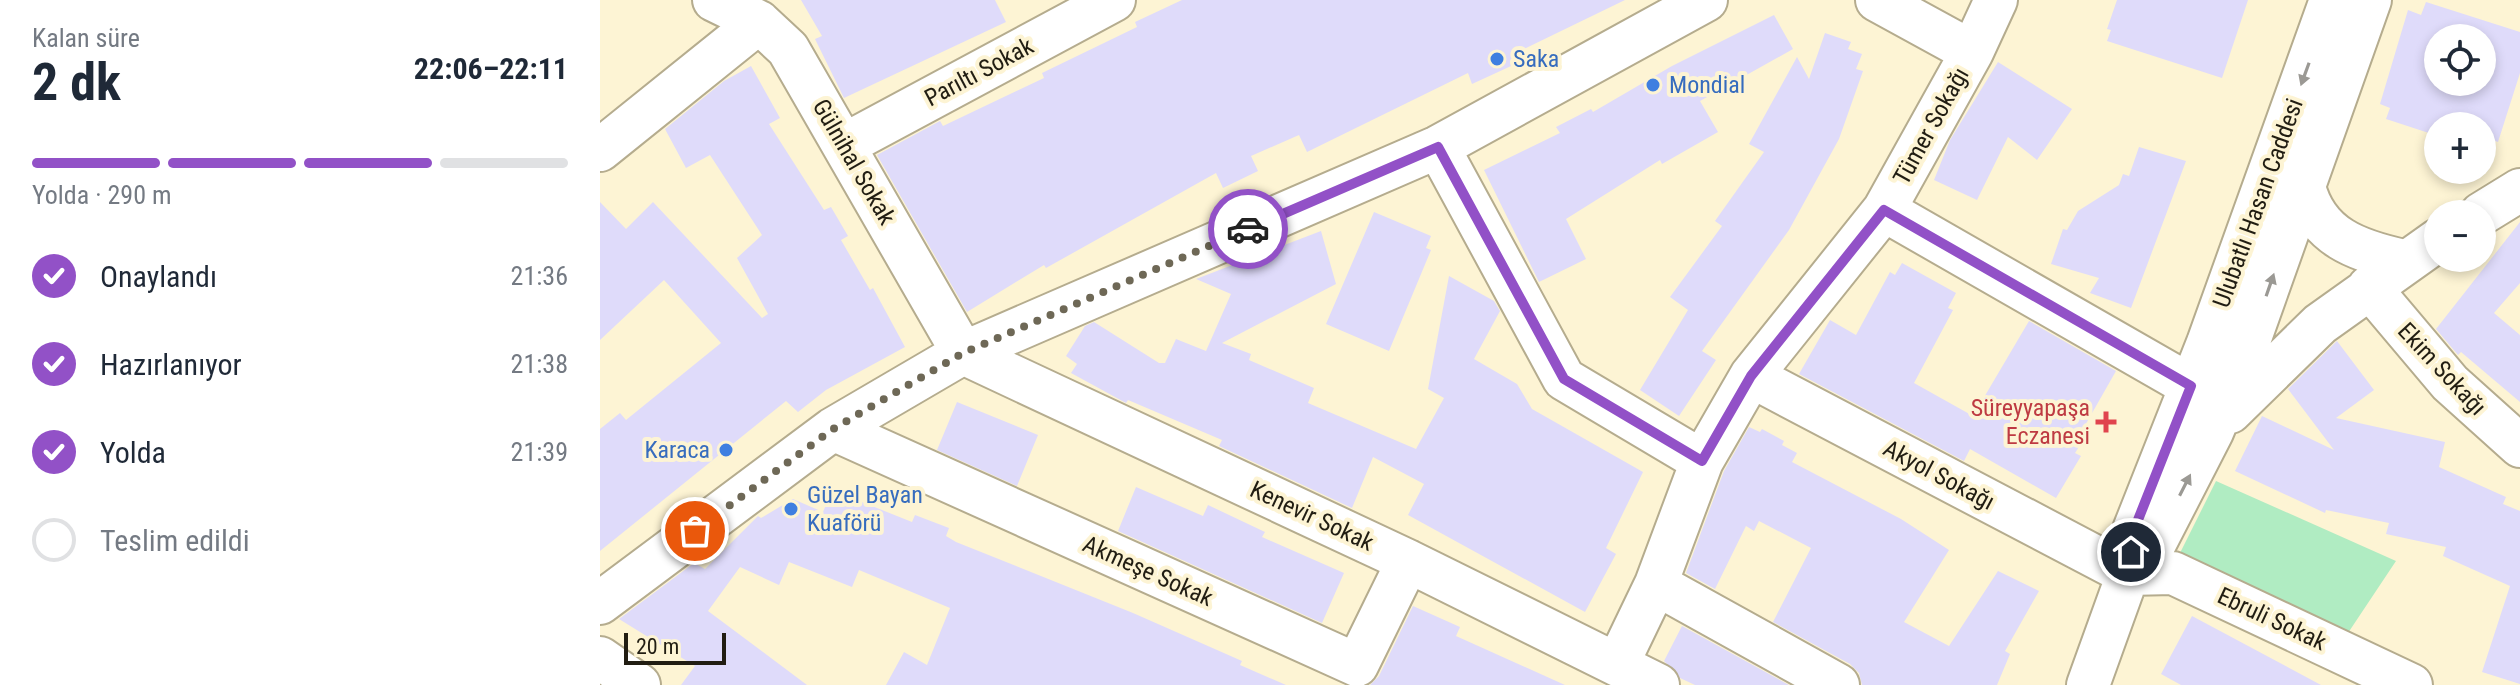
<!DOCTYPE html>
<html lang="tr">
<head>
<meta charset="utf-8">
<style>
  :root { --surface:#fff; --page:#f6f6f7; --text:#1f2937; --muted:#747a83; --line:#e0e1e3; --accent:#9251c7 }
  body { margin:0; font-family:"Roboto Condensed",sans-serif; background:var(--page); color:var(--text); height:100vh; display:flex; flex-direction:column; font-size:30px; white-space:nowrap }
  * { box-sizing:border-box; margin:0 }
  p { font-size:26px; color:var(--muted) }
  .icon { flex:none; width:44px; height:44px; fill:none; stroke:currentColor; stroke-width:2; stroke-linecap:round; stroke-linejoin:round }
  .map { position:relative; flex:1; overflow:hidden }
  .panel { display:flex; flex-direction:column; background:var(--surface); width:600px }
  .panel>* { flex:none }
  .buttons { position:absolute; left:1824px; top:24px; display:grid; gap:16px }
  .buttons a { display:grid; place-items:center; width:72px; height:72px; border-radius:50%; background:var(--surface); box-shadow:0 4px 12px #0003; font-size:40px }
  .scale { position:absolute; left:24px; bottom:20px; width:102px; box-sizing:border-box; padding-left:8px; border:4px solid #211d12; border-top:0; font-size:22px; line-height:28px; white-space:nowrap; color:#211d12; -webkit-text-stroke:6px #fdf4d4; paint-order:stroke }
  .pin { position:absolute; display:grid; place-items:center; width:68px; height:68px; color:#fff; margin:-34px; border:4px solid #fff; border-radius:50%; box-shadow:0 2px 8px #0007 }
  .courier { position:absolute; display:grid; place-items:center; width:80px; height:80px; margin:-40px; border:6px solid #9251c7; border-radius:50%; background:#fff; color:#222; box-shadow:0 2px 10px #0007 }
  .headline em { font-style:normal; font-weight:700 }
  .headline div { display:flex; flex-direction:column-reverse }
  .headline { display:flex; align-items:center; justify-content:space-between; height:136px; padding:0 32px }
  h1 { font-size:52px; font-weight:700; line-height:60px }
  .bar { display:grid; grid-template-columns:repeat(4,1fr); gap:12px 8px; align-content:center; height:96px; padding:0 32px }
  .bar i { height:10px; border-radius:6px; background:var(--line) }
  .bar .active { background:var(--accent) }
  .bar p { grid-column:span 4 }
  ol { padding:0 32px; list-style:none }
  li { display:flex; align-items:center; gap:24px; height:88px }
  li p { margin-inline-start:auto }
  li .icon { padding:8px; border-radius:50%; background:var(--accent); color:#fff; stroke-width:4 }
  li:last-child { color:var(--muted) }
  li i { width:44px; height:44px; border:4px solid var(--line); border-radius:50% }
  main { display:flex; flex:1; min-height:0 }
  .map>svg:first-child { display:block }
  .green { fill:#b0ecc2 }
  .building { fill:#dfdbfa; fill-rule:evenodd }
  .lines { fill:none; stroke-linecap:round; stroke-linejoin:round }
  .minor-casing { stroke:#b5ac8e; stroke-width:46 }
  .minor { stroke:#fff; stroke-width:42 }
  .oneway { fill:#9b9994 }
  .done { stroke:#6e6856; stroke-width:8; stroke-dasharray:0 14.4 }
  .route { stroke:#9251c7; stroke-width:10 }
  .shop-dot { fill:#3f7fe0; stroke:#fdf4d4; stroke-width:3 }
  .health-dot { fill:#e0444e; stroke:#fdf4d4; stroke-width:3 }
  .labels { text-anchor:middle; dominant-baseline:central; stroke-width:8; stroke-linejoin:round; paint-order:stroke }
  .shop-label { font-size:24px; fill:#366cbe; stroke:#fdf4d4; text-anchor:start }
  .street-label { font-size:24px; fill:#211d12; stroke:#fdf4d4 }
  .health-label { font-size:24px; fill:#be3a42; stroke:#fdf4d4; text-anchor:end }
</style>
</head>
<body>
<main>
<section class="panel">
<div class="headline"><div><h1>2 dk</h1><p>Kalan süre</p></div><em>22:06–22:11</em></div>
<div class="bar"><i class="active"></i><i class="active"></i><i class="active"></i><i></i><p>Yolda · 290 m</p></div>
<ol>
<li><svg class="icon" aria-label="check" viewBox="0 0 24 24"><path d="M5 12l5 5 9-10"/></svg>Onaylandı<p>21:36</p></li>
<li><svg class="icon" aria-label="check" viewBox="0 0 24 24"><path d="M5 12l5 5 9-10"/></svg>Hazırlanıyor<p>21:38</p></li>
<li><svg class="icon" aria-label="check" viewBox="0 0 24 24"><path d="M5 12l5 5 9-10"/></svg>Yolda<p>21:39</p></li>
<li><i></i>Teslim edildi</li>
</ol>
</section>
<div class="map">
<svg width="1920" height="685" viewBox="0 0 1920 685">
  <rect width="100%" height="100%" fill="#fdf4d4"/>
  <path class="green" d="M1616,481L1796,561L1746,636L1579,555Z"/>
  <path class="building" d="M201,0H395L406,22L244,98L215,39L222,36Z
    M582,0H1025L918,52L922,61L872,84L868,73L707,152L699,135L651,156L658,171L623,188L616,173L446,268L444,265L367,312L277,155L340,121L343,126L444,78L442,73L537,27L535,22Z
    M1517,0H1648L1622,78L1507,41L1511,30L1507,29Z
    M1826,2L1920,32V73L1898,142L1886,138L1882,150V126H1838V136L1786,119L1790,108L1780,104L1808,10L1821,15ZM1838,38H1882V82H1838Z
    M1174,15L1193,49L1100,101L1118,132L1062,164L1060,160L966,219L986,259L939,282L884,170L960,133L956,127L991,109L993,112L1072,66Z
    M1225,33L1251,42L1248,49L1262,54L1256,69L1263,71L1239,139L1189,230L1102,351L1116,360L1079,416L1040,390L1088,310L1070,297L1122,226L1115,221L1164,152L1149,144L1197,57L1209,79Z
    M1398,62L1472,109L1437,160L1408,137L1377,200L1334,180L1350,140Z
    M151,66L180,118L169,124L224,210L231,207L248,236L241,240L270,290L273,288L305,347L226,390L198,412L186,401L0,551V429L20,413L26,420L121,343L64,280L0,340V202L26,229L53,202L162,318L168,314L137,258L162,235L110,155L86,168L65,129L124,81Z
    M1539,147L1586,161L1531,308L1490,293L1499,278L1451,264L1463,229L1467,230L1478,211L1519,185L1523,174L1529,176Z
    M774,212L831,236L826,248L831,250L789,351L726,324Z
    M1920,222V283L1894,313L1920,335V402L1861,352L1858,355L1836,329Z
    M721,231L736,284L622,343L651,354L649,360L714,388L708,403L816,449L844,398L828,389L849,276L894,301L900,311L874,359L917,384L932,409L1043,472L1006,548L1016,554L985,612L808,515L824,484L773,457L752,508L619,446L622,440L528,400L526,403L471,373L477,364L466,356L485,326L494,322L559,363H565L576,339L606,351L631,294L596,279Z
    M1302,263L1356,293L1348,308L1353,310L1314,383L1373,416L1429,321L1516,371L1479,436L1484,439L1475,453L1481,456L1456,498L1370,449L1364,461L1199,374L1230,320L1256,335L1290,272L1295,275Z
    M1737,341L1774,390L1736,418L1845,442L1839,467L1906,497L1903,504L1920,511V684L1882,672L1910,586L1843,556L1846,547L1786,534L1789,523L1726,510L1725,513L1635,471L1662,416L1734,450L1688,389Z
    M357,402L438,435L417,486L337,450Z
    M1149,427L1160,432L1162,429L1184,441L1182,445L1197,453L1192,462L1301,519L1349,550L1304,622L1349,646L1398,571L1439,591L1405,651L1410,654L1397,685H1262L1259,673L1250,664L1173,622L1211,548L1159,521L1154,531L1146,526L1115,589L1086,573L1124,471Z
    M536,487L603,516L608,505L665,532L662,537L744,573L722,623L518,531Z
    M232,490L312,522L315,515L349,528L346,536L356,542L533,613L642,661L640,665L686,685H286L304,652L327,665L350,608L259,570L252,587L189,562L179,585L140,567L108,611L207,685H81L95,666L19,619L94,563L105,569L158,516L161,518L193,499L223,512Z
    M813,606L860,627L856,636L965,685H770L779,676Z
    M1592,616L1721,685H1581L1561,674Z
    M1082,626L1189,685H1095L1080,678L1064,661Z"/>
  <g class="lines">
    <defs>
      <path id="minor" d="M114,0L159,22L188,49L363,353L808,561L1058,685
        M1372,52L1396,0
        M244,145L514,0
        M838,147L964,379L1102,461
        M0,150L159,22
        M1704,186C1716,237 1758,251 1804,261
        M1284,210L1591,386
        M1881,214L1920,190
        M1769,287L1850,383L1920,446
        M1151,376L1528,574
        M1630,412L1720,324L1838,240
        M233,429L757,665L808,561
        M1555,543L1612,432L1643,358L1770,0
        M1528,574L1573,573L1811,685
        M1056,584L1238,685
        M0,603L233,429L363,353L838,147L1106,0
        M0,658L39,685
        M1018,663L1056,584L1102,461L1151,376L1284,210L1372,52L1277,0
        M1488,685L1528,574L1534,530L1608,343L1731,0"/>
    </defs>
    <use href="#minor" class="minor-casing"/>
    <use href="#minor" class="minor"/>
  </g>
  <defs><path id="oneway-solid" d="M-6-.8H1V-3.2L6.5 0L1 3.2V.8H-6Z" transform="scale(2)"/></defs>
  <g class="oneway">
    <use href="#oneway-solid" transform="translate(1705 74) rotate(110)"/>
    <use href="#oneway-solid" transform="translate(1670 285) rotate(-71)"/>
    <use href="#oneway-solid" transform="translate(1585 485) rotate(-63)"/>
  </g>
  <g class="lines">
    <path class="done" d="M95,531L233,429L363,353L648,229"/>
    <path class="route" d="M648,229L838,147L964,379L1102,461L1151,376L1284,210L1591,386L1534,530L1531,552"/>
  </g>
  <g class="shop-dot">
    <circle cx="897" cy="59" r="8"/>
    <circle cx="1053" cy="85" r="8"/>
    <circle cx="126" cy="450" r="8"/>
    <circle cx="191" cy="509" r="8"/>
  </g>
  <path class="health-dot" d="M1502 410h8v8h8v8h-8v8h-8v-8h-8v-8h8z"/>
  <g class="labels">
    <g class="shop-label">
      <text x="913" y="59">Saka</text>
      <text x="1069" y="85">Mondial</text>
      <text x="110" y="450" text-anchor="end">Karaca</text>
      <text x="207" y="495">Güzel Bayan<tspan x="207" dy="28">Kuaförü</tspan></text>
    </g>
    <g class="street-label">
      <text transform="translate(379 72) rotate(-28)">Parıltı Sokak</text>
      <text transform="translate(1331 126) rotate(-61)">Tümer Sokağı</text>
      <text transform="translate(254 162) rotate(60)">Gülnihal Sokak</text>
      <text transform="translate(1658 203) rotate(-70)">Ulubatlı Hasan Caddesi</text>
      <text transform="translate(1842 369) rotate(47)">Ekim Sokağı</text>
      <text transform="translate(1339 475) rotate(28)">Akyol Sokağı</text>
      <text transform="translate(712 516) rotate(25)">Kenevir Sokak</text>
      <text transform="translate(548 571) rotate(24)">Akmeşe Sokak</text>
      <text transform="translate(1672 619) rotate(25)">Ebruli Sokak</text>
    </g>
    <g class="health-label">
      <text x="1490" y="408">Süreyyapaşa<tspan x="1490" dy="28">Eczanesi</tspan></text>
    </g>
  </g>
</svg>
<div class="buttons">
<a><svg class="icon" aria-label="locate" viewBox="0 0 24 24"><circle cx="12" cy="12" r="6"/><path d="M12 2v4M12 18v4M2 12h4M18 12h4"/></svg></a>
<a>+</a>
<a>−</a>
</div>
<div class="scale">20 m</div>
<div class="pin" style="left:95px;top:531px;background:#ea580c"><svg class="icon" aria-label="bag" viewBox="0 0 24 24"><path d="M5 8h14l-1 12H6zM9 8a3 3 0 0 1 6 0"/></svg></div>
<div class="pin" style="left:1531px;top:552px;background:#1f2937"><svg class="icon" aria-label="home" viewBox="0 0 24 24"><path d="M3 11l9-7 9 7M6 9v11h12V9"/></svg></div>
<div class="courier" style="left:648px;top:229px"><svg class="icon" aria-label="car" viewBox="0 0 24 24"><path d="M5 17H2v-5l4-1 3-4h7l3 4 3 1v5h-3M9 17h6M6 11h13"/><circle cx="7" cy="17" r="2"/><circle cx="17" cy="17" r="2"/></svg></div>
</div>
</main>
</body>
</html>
